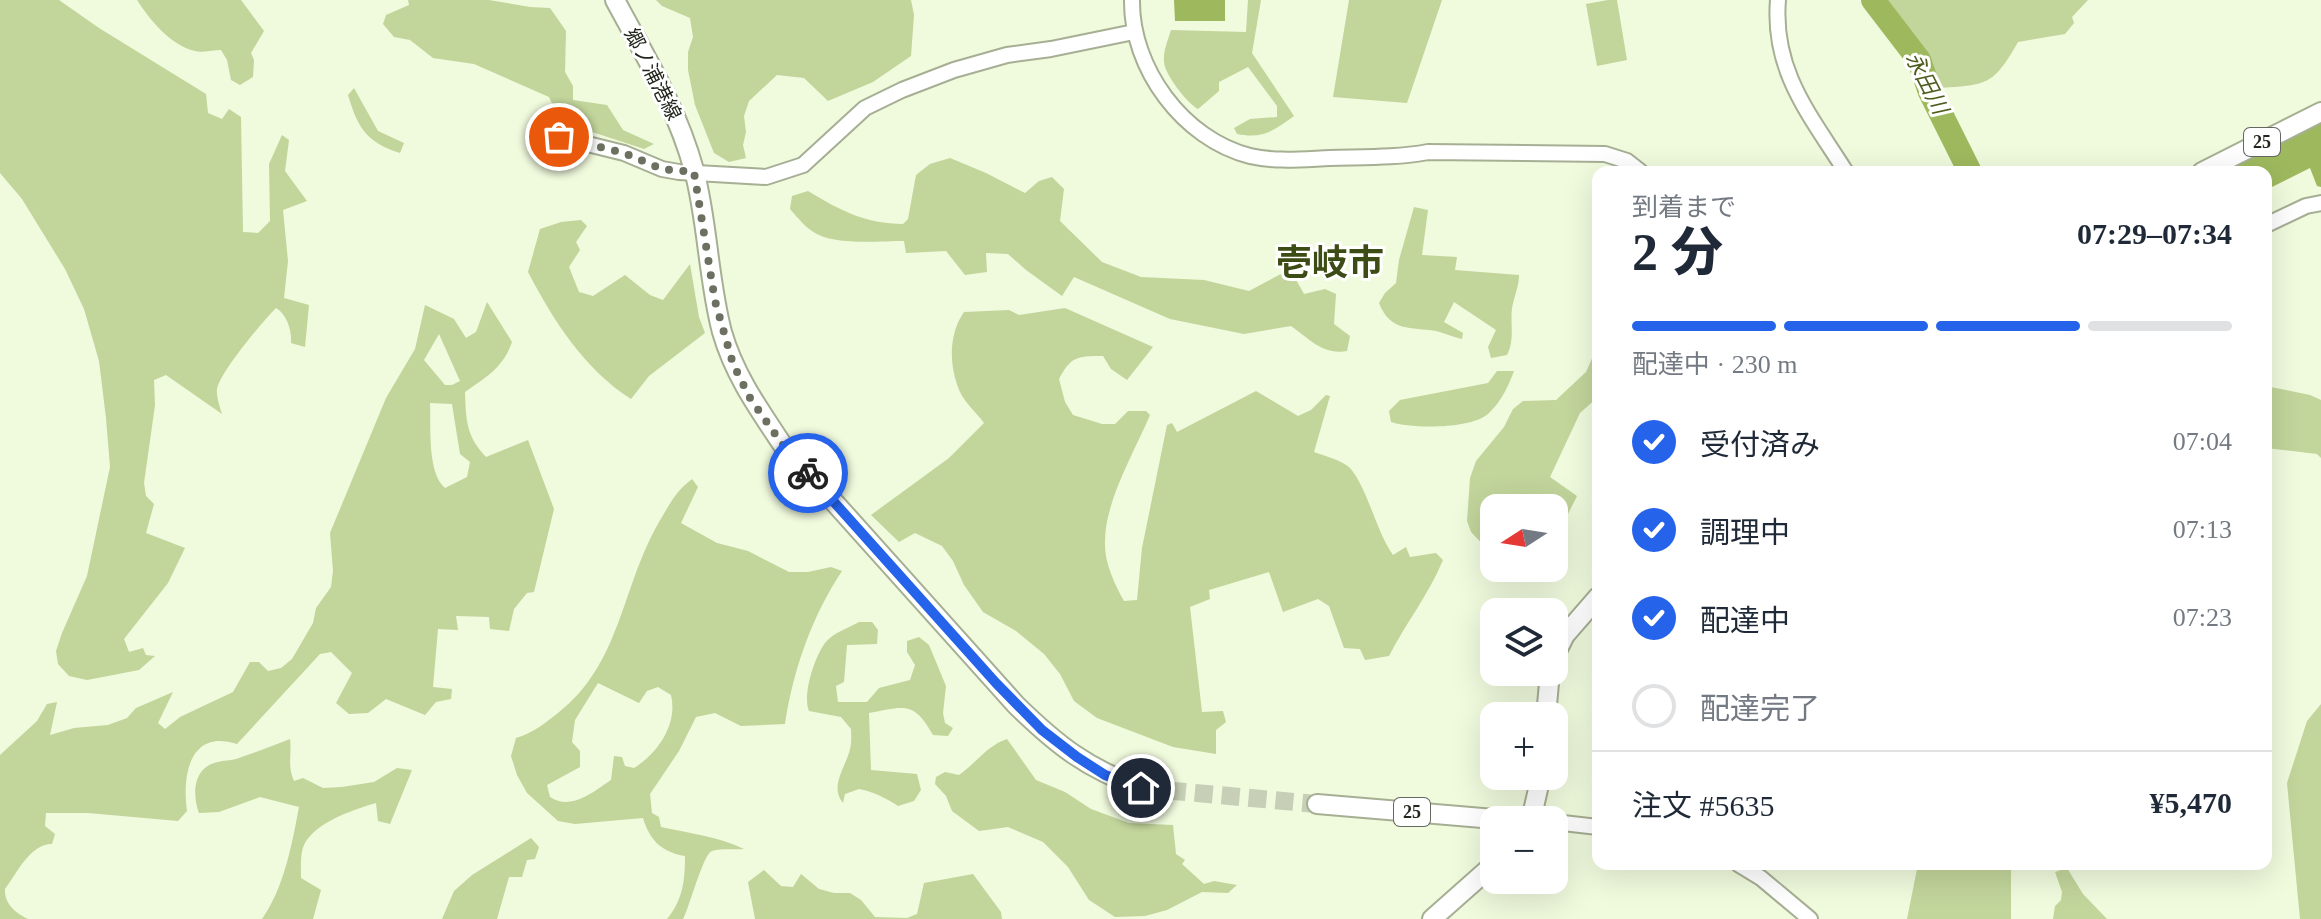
<!DOCTYPE html>
<html lang="ja">
<head>
<meta charset="utf-8">
<style>
  :root { --surface:#fff; --page:#f6f6f7; --text:#1f2937; --muted:#747a83; --line:#e0e1e3; --accent:#2563eb }
  body { margin:0; font-family:"Times New Roman","Noto Sans JP",serif; background:var(--page); color:var(--text); height:100vh; display:flex; flex-direction:column; font-size:30px; white-space:nowrap }
  * { box-sizing:border-box; margin:0 }
  p { font-size:26px; color:var(--muted) }
  .icon { flex:none; width:44px; height:44px; fill:none; stroke:currentColor; stroke-width:2; stroke-linecap:round; stroke-linejoin:round }
  .map { position:relative; flex:1; overflow:hidden }
  .details { position:absolute; left:1592px; top:166px; width:680px; height:704px; display:flex; flex-direction:column; background:var(--surface); border-radius:16px; box-shadow:0 8px 32px #0002 }
  .details>* { flex:none }
  .needle { width:52px; rotate:258deg }
  .controls { position:absolute; left:1480px; top:494px; display:grid; gap:16px }
  .controls a { display:grid; place-items:center; width:88px; height:88px; border-radius:16px; background:var(--surface); box-shadow:0 8px 32px #0002; font-size:40px }
  .pin { position:absolute; display:grid; place-items:center; width:68px; height:68px; color:#fff; margin:-34px; border:4px solid #fff; border-radius:50%; box-shadow:0 2px 8px #0007 }
  .courier { position:absolute; display:grid; place-items:center; width:80px; height:80px; margin:-40px; border:6px solid #2563eb; border-radius:50%; background:#fff; color:#222; box-shadow:0 2px 10px #0007 }
  .headline em { font-style:normal; font-weight:800 }
  .headline div { display:flex; flex-direction:column-reverse }
  .headline { display:flex; align-items:center; justify-content:space-between; height:136px; padding:0 40px }
  h1 { font-size:52px; font-weight:800; line-height:60px }
  .bar { display:grid; grid-template-columns:repeat(4,1fr); gap:12px 8px; align-content:center; height:96px; padding:0 40px }
  .bar i { height:10px; border-radius:6px; background:var(--line) }
  .bar .current { background:var(--accent) }
  .bar p { grid-column:span 4 }
  .line { display:flex; align-items:center; gap:20px; padding:0 40px; border-top:2px solid var(--line) }
  .line div { flex:1 }
  ol { padding:0 40px; list-style:none }
  li { display:flex; align-items:center; gap:24px; height:88px }
  li p { margin-inline-start:auto }
  li .icon { padding:8px; border-radius:50%; background:var(--accent); color:#fff; stroke-width:4 }
  li:last-child { color:var(--muted) }
  li i { width:44px; height:44px; border:4px solid var(--line); border-radius:50% }
  .map>svg:first-child { display:block }
  .green { fill:#c2d59b; fill-rule:evenodd }
  .water { fill:#9eb95d }
  .lines { fill:none; stroke-linecap:round; stroke-linejoin:round }
  .river { stroke:#9eb95d; stroke-width:24 }
  .major-tunnel { stroke:#c7d0b6; stroke-width:18; stroke-dasharray:18 9; stroke-linecap:butt }
  .minor-casing { stroke:#a6af94; stroke-width:18 }
  .major-casing { stroke:#a6af94; stroke-width:22 }
  .minor { stroke:#fff; stroke-width:14 }
  .major { stroke:#fff; stroke-width:18 }
  .done { stroke:#6b7060; stroke-width:8; stroke-dasharray:0 14.4 }
  .route { stroke:#2563eb; stroke-width:10 }
  .labels { text-anchor:middle; dominant-baseline:central; stroke-width:6; stroke-linejoin:round; paint-order:stroke }
  .shield { fill:#fff; stroke:#656760; stroke-width:2 }
  .shield-label { font-size:18px; font-weight:bold; fill:#23261c }
  .street-label { font-size:20px; fill:#23261c; stroke:#fff }
  .water-label { font-size:22px; font-style:italic; fill:#4d5e1d; stroke:#fff }
  .town-label { font-size:36px; font-weight:bold; fill:#3d4b14; stroke:#fff }
</style>
</head>
<body>
<div class="map">
<svg width="2321" height="919" viewBox="0 0 2321 919">
  <rect width="100%" height="100%" fill="#f0fadd"/>
  <path class="green" d="M0,0H59L99,28L206,94L208,113L222,119L229,109L241,117L243,232L258,233L270,221L269,164L282,135L289,140L285,171L307,201L283,210L288,261L284,298L309,305L305,347L291,343C292,331 287,314 276,308C263,321 220,372 217,389C216,396 220,407 222,414L166,375L154,380L155,405L144,483L146,496L154,504L146,533L185,548L168,583L124,639L129,652L143,648L146,655L155,656L139,670L87,680L69,676L58,664L56,651L62,633L87,576L110,467L106,418L99,361L84,309L65,269L22,199L0,173Z
    M137,0H241L264,31L251,53L254,60L253,77L240,85L231,80L227,60L221,50C213,50 202,53 195,51C170,45 150,20 137,0Z
    M408,0H489L530,7L550,8L566,31L565,72L573,86V100L607,105L623,130L654,144L644,149L577,127L557,115L549,97L474,64L433,58L410,40L394,37L383,24L386,15L409,5Z
    M656,0H911L914,15L911,56L873,82L828,101L804,78L777,75L749,101L744,116L746,132L743,145L746,158L729,162L714,153L695,105L688,70V52L693,37L690,18L662,6Z
    M1248,0H1261L1252,53L1294,116C1273,131 1263,139 1237,134L1234,128L1250,119L1277,117V106L1248,67L1219,82V91L1198,109C1187,103 1165,75 1164,62C1163,51 1168,40 1171,30L1246,32Z
    M1349,0H1442L1407,103L1333,97Z
    M1608,0H1617L1627,60L1597,66L1586,4Z
    M1879,0H2088L2072,17L2074,23L2065,34L2018,42C1993,86 1987,85 1938,88L1905,30Z
    M354,88L378,131L404,143L400,153C366,142 358,128 348,95Z
    M950,158L986,173L1025,193L1039,181L1052,177L1064,189L1060,221L1102,262L1141,277L1204,280L1249,291L1290,269L1304,294L1325,289L1336,294L1334,324L1350,336L1347,351C1322,355 1310,339 1291,326L1244,334L1170,319L1074,277L1062,296L1026,270L1008,254L986,253L987,272L965,275L946,251L906,253L904,241C880,241 841,245 819,235C807,230 798,218 790,209L792,196L808,191C839,210 866,224 903,224L908,219L916,175L930,164Z
    M1414,207L1428,210L1422,255L1457,257L1455,270L1519,275C1519,287 1514,296 1512,308C1510,325 1515,339 1507,355L1491,358L1488,347L1496,330L1454,302L1444,322L1463,333L1462,339C1453,337 1444,333 1436,331C1411,327 1390,332 1379,303L1385,293L1396,283L1399,260Z
    M581,220L587,226L576,242L580,250L569,267L579,292L593,296L625,275L650,295L663,300L690,264L699,317L705,333L649,376L631,399C585,370 553,320 528,272L540,229L561,222Z
    M487,302L512,342C503,368 486,377 465,392C466,420 466,436 486,457L528,440L554,509L534,592L527,593L514,609L509,631L490,629L489,617L456,616L458,630L438,629L433,687L452,689L451,699L436,702L425,715L386,699L368,713L349,714L336,703L352,673L331,652L320,654L237,744C189,728 182,777 187,811L178,821L88,813H46L45,826L55,834L52,844C30,844 17,873 5,889C4,904 16,913 28,919H0V755L37,721L47,704L57,702L50,735L74,728L108,725L127,718L136,708L173,692L158,723L165,729L180,717L233,692L250,662H259L268,671L281,668L292,659L313,623L316,608L331,587L333,571L330,533L386,398L415,349L425,305L454,319L466,338L476,332ZM439,334L460,381L452,385H445L424,360ZM430,403L452,404L460,454L470,462L467,477L445,488C427,473 431,426 430,403Z
    M1065,308L1153,347L1127,380L1111,369L1103,356C1078,356 1071,356 1059,379L1065,402L1073,415L1102,424H1115L1128,411H1146L1150,415C1134,453 1105,501 1105,541C1104,562 1114,583 1124,601L1137,600L1142,548L1167,425L1172,423L1177,432L1256,391L1298,416L1311,410L1326,395L1330,396L1314,452C1324,456 1342,460 1350,468C1367,487 1376,531 1393,555L1406,547L1410,557L1436,553L1443,560C1429,594 1406,623 1389,656L1365,660L1360,649L1344,648L1329,606L1318,599L1283,612L1269,572L1209,590L1210,599L1190,607L1202,712L1223,711L1226,722L1216,730V754L1173,747L1097,718L1074,701L1060,674L1044,654L1016,631L983,612L964,585L953,561L942,546L915,533L899,542L871,515L949,458L984,423C977,413 965,403 960,392C949,367 948,335 964,312L1009,310L1019,315Z
    M1598,345V397L1580,413L1550,477L1577,496L1554,542V508H1494V556L1471,532L1467,521L1470,478L1476,461L1504,427L1513,409L1523,401L1556,400L1586,372Z
    M1497,371H1514C1508,387 1501,402 1488,414C1471,429 1412,429 1391,422L1389,411L1400,400L1488,383Z
    M2266,386L2310,395L2321,400V458L2317,454L2266,448Z
    M692,479L698,487L681,523L717,543L748,551L789,572H808L831,567L842,571C812,616 793,670 785,724L741,726L715,713L696,717L679,751L650,794L652,813L659,817L661,827C689,833 719,837 744,849C734,850 722,848 712,851C703,854 690,906 683,919H667C683,900 685,880 685,856C662,852 650,841 643,818L575,824L558,821L527,793L517,775L511,756L516,738C533,733 544,724 558,713C621,664 621,588 659,522C670,504 675,492 692,479ZM598,683L639,703L647,691L658,687L671,695C678,724 658,753 634,768L625,766L622,757L614,756L611,780C593,792 571,811 550,797L547,785L580,767V751L572,742L575,720Z
    M859,622H872L878,630L877,644L847,645L844,682L836,686L838,702H867L879,688L910,680L915,665L907,652V641L919,637L929,645L946,686L943,713L945,723L953,728L948,736L933,735C914,701 905,706 869,713L871,770L917,774L921,790L914,801L898,806C886,798 872,791 859,789L845,794L843,803C829,786 846,767 850,749C852,742 851,735 851,729L841,717L809,711C802,695 815,656 825,643C833,633 848,628 859,622Z
    M2321,704V919H2300L2287,783L2307,721Z
    M290,739C292,755 287,766 294,781L303,778L323,788L342,787L374,782L397,768L412,770L390,824L378,821L376,803C353,810 315,822 304,845C300,854 301,868 301,878L321,890L313,919H262C284,888 292,844 299,807L260,797L219,812L199,813C192,794 193,767 218,762C224,760 230,761 236,759C254,753 272,746 290,739Z
    M1007,739L1036,780L1065,792L1091,809L1129,823L1173,825L1176,854L1185,860L1182,864L1204,884L1214,881L1237,885L1228,893L1202,892L1167,910L1145,916L1115,917L1089,900L1068,867L1043,842L1008,827L979,831L952,811L946,796L935,784L936,777L945,772L959,775C976,763 988,745 1007,739Z
    M531,838L539,847L535,859L527,860L522,877H509L497,919H442L454,891L472,875Z
    M1918,864H2008L2011,869V919H1907Z
    M2067,868L2083,894L2107,919H2053L2055,906L2061,900L2062,892L2055,872Z
    M764,870L781,886L793,887L801,874L819,889L834,893H850L861,900L875,917L907,918L917,914L924,883L973,874L1001,912L1002,919H755L748,882Z"/>
  <path class="water" d="M1174,0H1225V21H1175Z
    M2321,121V187L2317,186L2310,168L2266,190V172H2224Z"/>
  <g class="lines">
    <path class="river" d="M1873,0L1919,60L1930,92L1970,172"/>
    <path class="major-tunnel" d="M1141,788L1317,804"/>
    <defs>
      <path id="minor" d="M1132,0C1131,68 1183,139 1250,156C1276,162 1304,159 1330,158C1363,157 1396,158 1428,152L1605,154L1627,161L1641,172
        M1778,0C1772,71 1810,115 1846,172
        M559,137L624,153L662,169L679,172L766,177L803,165L865,108L902,90L954,70L1007,55L1051,49L1134,32
        M2266,225L2306,206L2321,203
        M1554,822L1598,827
        M1738,864L1761,878L1810,919"/>
      <path id="major" d="M615,0C645,56 677,108 694,170C708,223 708,279 722,332C734,374 758,408 782,444L1016,705C1057,745 1086,768 1141,788
        M2202,172L2321,112
        M1554,657L1565,635L1598,597
        M1546,716L1550,672
        M1317,804L1506,820
        M1531,820L1541,776
        M1432,919L1494,864"/>
    </defs>
    <use href="#minor" class="minor-casing"/>
    <use href="#major" class="major-casing"/>
    <use href="#minor" class="minor"/>
    <use href="#major" class="major"/>
  </g>
  <g class="lines">
    <path class="done" d="M559,137L624,153L662,169L694,172L715,301L733,364L750,398L782,444L808,473"/>
    <path class="route" d="M808,473L996,683L1042,730L1077,757L1105,775L1141,788"/>
  </g>
  <g class="labels">
    <g class="shield">
      <rect x="2244" y="128" width="36" height="28" rx="6"/>
      <rect x="1394" y="798" width="36" height="28" rx="6"/>
    </g>
    <g class="shield-label">
      <text x="2262" y="142">25</text>
      <text x="1412" y="812">25</text>
    </g>
    <g class="street-label">
      <text transform="translate(653 74) rotate(63)">郷ノ浦港線</text>
    </g>
    <g class="water-label">
      <text transform="translate(1927 83) rotate(63)">永田川</text>
    </g>
    <g class="town-label">
      <text x="1330" y="263">壱岐市</text>
    </g>
  </g>
</svg>
<div class="controls">
<a><svg class="needle" viewBox="-14 -14 28 28"><path d="M0-13l5 13h-10z" fill="#e53935"/><path d="M0 13l5-13h-10z" fill="#747a83"/></svg></a>
<a><svg class="icon" aria-label="layers" viewBox="0 0 24 24"><path d="M12 4l9 5-9 5-9-5zM3 14l9 5 9-5"/></svg></a>
<a>+</a>
<a>−</a>
</div>
<div class="pin" style="left:559px;top:137px;background:#ea580c"><svg class="icon" aria-label="bag" viewBox="0 0 24 24"><path d="M5 8h14l-1 12H6zM9 8a3 3 0 0 1 6 0"/></svg></div>
<div class="pin" style="left:1141px;top:788px;background:#1f2937"><svg class="icon" aria-label="home" viewBox="0 0 24 24"><path d="M3 11l9-7 9 7M6 9v11h12V9"/></svg></div>
<div class="courier" style="left:808px;top:473px"><svg class="icon" aria-label="bike" viewBox="0 0 24 24"><circle cx="6" cy="16" r="4"/><circle cx="18" cy="16" r="4"/><path d="M6 16l4-8h5l3 8M10 8l3 8H6M13 5h3"/></svg></div>
<section class="details">
<div class="headline"><div><h1>2 分</h1><p>到着まで</p></div><em>07:29–07:34</em></div>
<div class="bar"><i class="current"></i><i class="current"></i><i class="current"></i><i></i><p>配達中 · 230 m</p></div>
<ol>
<li><svg class="icon" aria-label="check" viewBox="0 0 24 24"><path d="M5 12l5 5 9-10"/></svg>受付済み<p>07:04</p></li>
<li><svg class="icon" aria-label="check" viewBox="0 0 24 24"><path d="M5 12l5 5 9-10"/></svg>調理中<p>07:13</p></li>
<li><svg class="icon" aria-label="check" viewBox="0 0 24 24"><path d="M5 12l5 5 9-10"/></svg>配達中<p>07:23</p></li>
<li><i></i>配達完了</li>
</ol>
<div class="line" style="height:104px"><div>注文 #5635</div><b>¥5,470</b></div>
</section>
</div>
</body>
</html>
